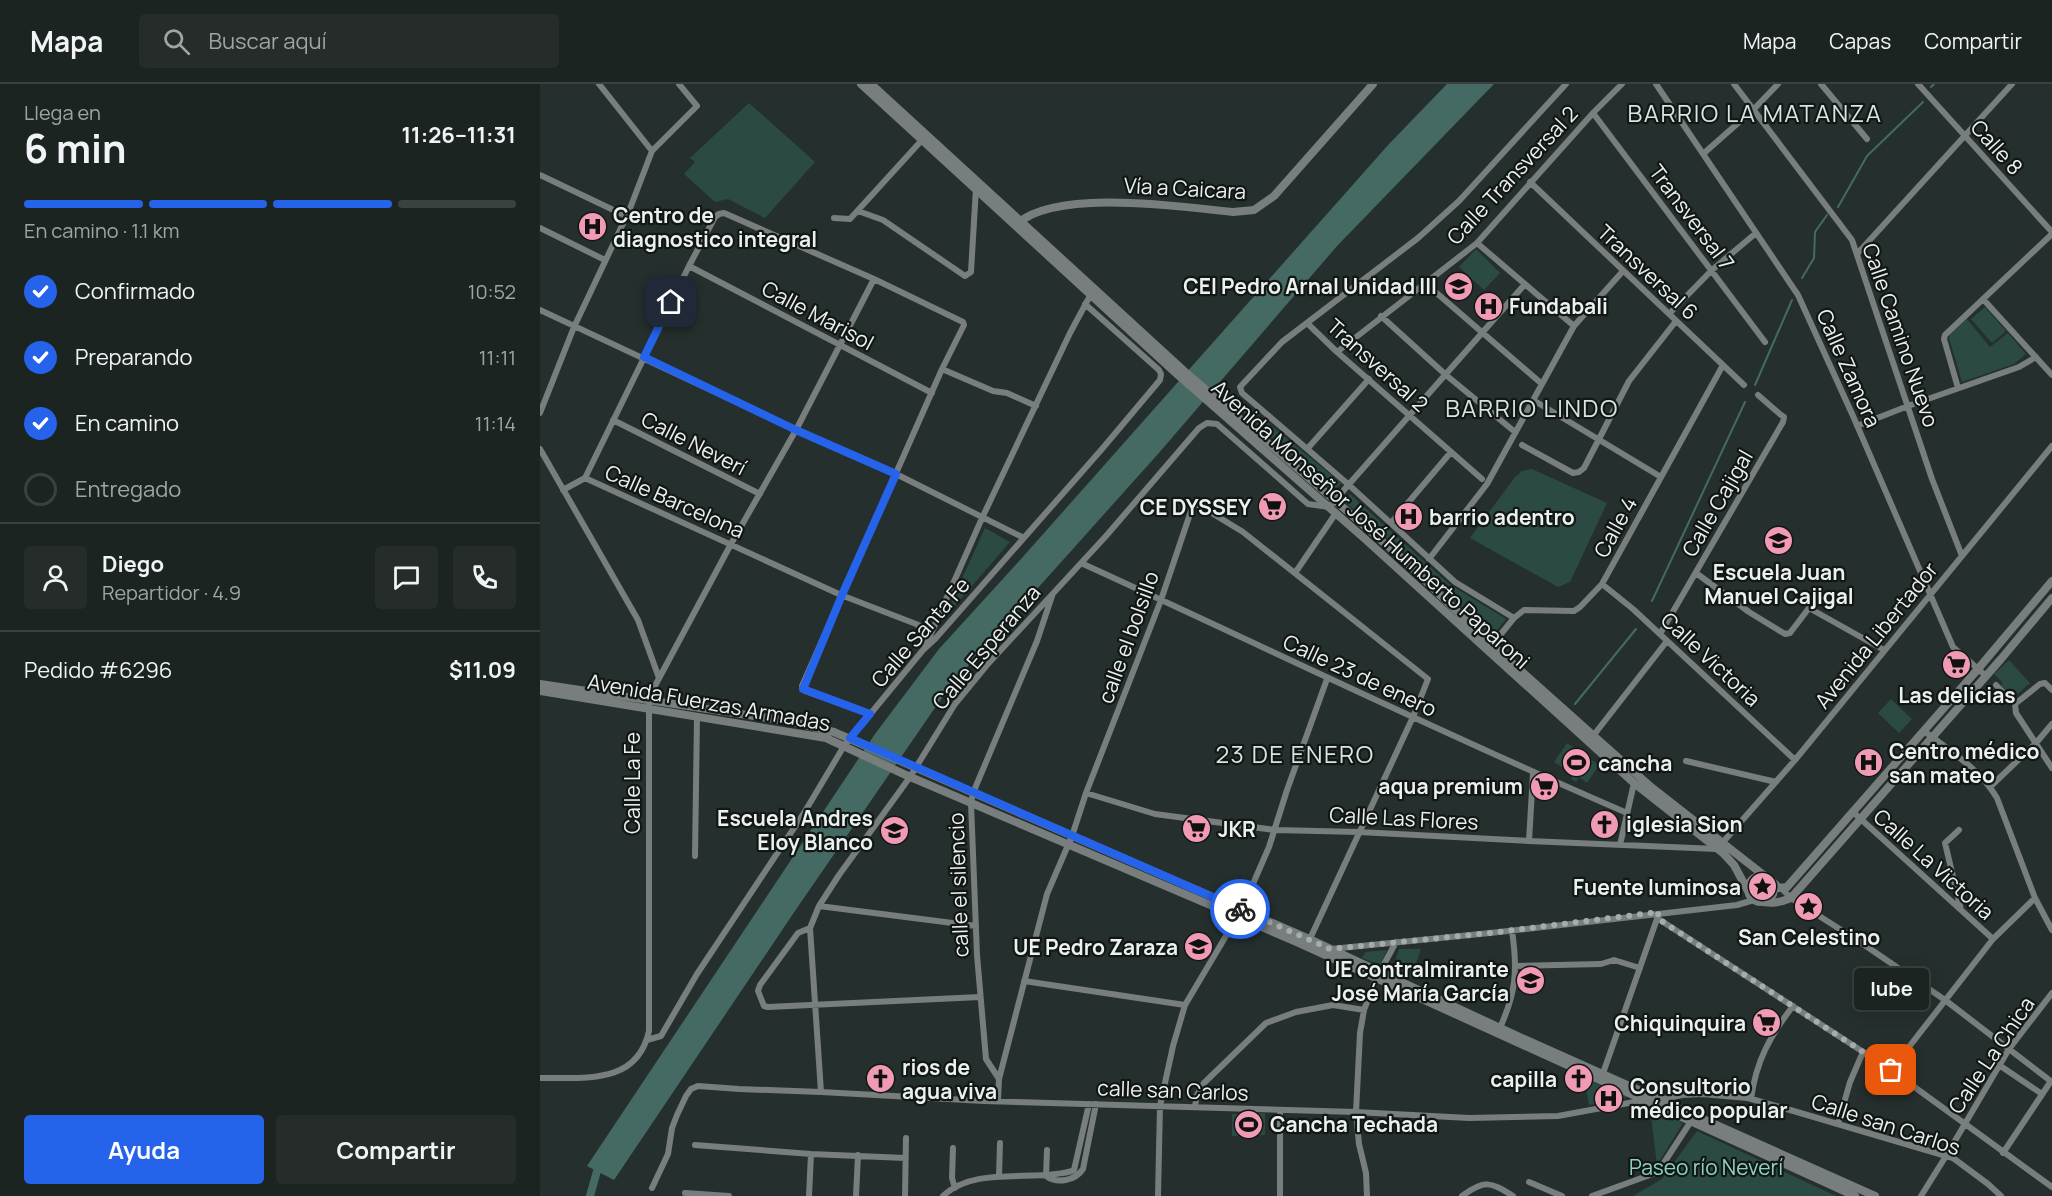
<!DOCTYPE html>
<html lang="es">
<head>
<meta charset="utf-8">
<style>
  :root { --surface:#1c2422; --page:#252c2a; --text:#f1f3f6; --muted:#a0a4a5; --line:#3a4140; --accent:#2563eb }
  body { margin:0; font-family:Manrope,sans-serif; background:var(--page); color:var(--text); height:100vh; display:flex; flex-direction:column; font-size:22px; white-space:nowrap }
  * { box-sizing:border-box; margin:0 }
  p { font-size:20px; color:var(--muted) }
  .icon { flex:none; width:33px; height:33px; fill:none; stroke:currentColor; stroke-width:2; stroke-linecap:round; stroke-linejoin:round }
  .map { position:relative; flex:1; overflow:hidden }
  .details { display:flex; flex-direction:column; background:var(--surface); width:540px }
  .details>* { flex:none }
  .pin { position:absolute; display:grid; place-items:center; width:51px; height:51px; color:#fff; margin:-26px; border-radius:12px; box-shadow:0 3px 9px #0006 }
  .courier { position:absolute; display:grid; place-items:center; width:60px; height:60px; margin:-30px; border:4px solid #2563eb; border-radius:50%; background:#fff; color:#222; box-shadow:0 2px 8px #0007 }
  .bubble { position:absolute; height:42px; border-radius:6px; background:var(--surface); box-shadow:0 3px 15px #0003,0 0 0 2px var(--line); font-size:20px; font-weight:700; line-height:42px; text-align:center }
  .summary em { font-style:normal; font-weight:700 }
  .summary div { display:flex; flex-direction:column-reverse }
  .summary { display:flex; align-items:center; justify-content:space-between; height:102px; padding:0 24px }
  h1 { font-size:39px; font-weight:700; line-height:45px }
  .bar { display:grid; grid-template-columns:repeat(4,1fr); gap:9px 6px; align-content:center; height:72px; padding:0 24px }
  .bar i { height:8px; border-radius:4px; background:var(--line) }
  .bar .active { background:var(--accent) }
  .bar p { grid-column:span 4 }
  .line { display:flex; align-items:center; gap:15px; padding:0 24px; border-top:2px solid var(--line) }
  .line div { flex:1 }
  .round { display:grid; place-items:center; flex:none; width:63px; height:63px; border-radius:6px; background:var(--page) }
  ol { padding:0 24px; list-style:none }
  li { display:flex; align-items:center; gap:18px; height:66px }
  li p { margin-inline-start:auto }
  li .icon { padding:6px; border-radius:50%; background:var(--accent); color:#fff; stroke-width:4 }
  li:last-child { color:var(--muted) }
  li i { width:33px; height:33px; border:3px solid var(--line); border-radius:50% }
  .primary-button { display:flex; gap:12px; margin-top:auto; padding:12px 24px }
  .primary-button a { flex:1; height:69px; border-radius:6px; background:var(--accent); color:#fff; font-size:24px; font-weight:700; line-height:69px; text-align:center }
  .primary-button a+a { background:var(--page); color:var(--text) }
  header { display:flex; align-items:center; gap:36px; box-sizing:border-box; height:84px; padding:0 30px; background:var(--surface); border-bottom:2px solid var(--line) }
  header strong { font-size:28px }
  nav { display:flex; gap:33px; margin-inline-start:auto; font-size:21px }
  .search { width:420px; height:54px; background:var(--page); display:flex; align-items:center; gap:15px; box-sizing:border-box; padding:0 21px; border-radius:6px; color:var(--muted); font-size:22px }
  main { display:flex; flex:1; min-height:0 }
  .map>svg:first-child { display:block }
  .green { fill:#2a4a43 }
  .water { fill:#446a63 }
  .lines { fill:none; stroke-linecap:round; stroke-linejoin:round }
  .stream { stroke:#446a63; stroke-width:2 }
  .canal { stroke:#446a63; stroke-width:8 }
  .minor { stroke:#787e7d; stroke-width:6 }
  .tertiary { stroke:#787e7d; stroke-width:8 }
  .done { stroke:#a5adab; stroke-width:6; stroke-dasharray:0 10.8 }
  .route { stroke:#2563eb; stroke-width:8 }
  .labels { text-anchor:middle; dominant-baseline:central; stroke-width:4.5; stroke-linejoin:round; paint-order:stroke }
  .street-label { font-size:21px; fill:#eaf1ef; stroke:#121716 }
  .poi-label { font-size:21px; font-weight:bold; fill:#eaf1ef; stroke:#121716; text-anchor:start }
  .park-label { font-size:21px; fill:#8bd3c5; stroke:#121716 }
  .quarter-label { font-size:24px; letter-spacing:1.5px; fill:#d7e4e1; stroke:#121716 }
</style>
</head>
<body>
<header>
<strong>Mapa</strong>
<div class="search"><svg class="icon" aria-label="search" viewBox="0 0 24 24"><circle cx="10" cy="10" r="6"/><path d="M15 15l6 6"/></svg>Buscar aquí</div>
<nav><a>Mapa</a><a>Capas</a><a>Compartir</a></nav>
</header>
<main>
<section class="details">
<div class="summary"><div><h1>6 min</h1><p>Llega en</p></div><em>11:26–11:31</em></div>
<div class="bar"><i class="active"></i><i class="active"></i><i class="active"></i><i></i><p>En camino · 1.1 km</p></div>
<ol>
<li><svg class="icon" aria-label="check" viewBox="0 0 24 24"><path d="M5 12l5 5 9-10"/></svg>Confirmado<p>10:52</p></li>
<li><svg class="icon" aria-label="check" viewBox="0 0 24 24"><path d="M5 12l5 5 9-10"/></svg>Preparando<p>11:11</p></li>
<li><svg class="icon" aria-label="check" viewBox="0 0 24 24"><path d="M5 12l5 5 9-10"/></svg>En camino<p>11:14</p></li>
<li><i></i>Entregado</li>
</ol>
<div class="line" style="height:108px"><a class="round"><svg class="icon" aria-label="person" viewBox="0 0 24 24"><circle cx="12" cy="8" r="4"/><path d="M4 21q1-7 8-7t8 7"/></svg></a><div><b>Diego</b><p>Repartidor · 4.9</p></div><a class="round"><svg class="icon" aria-label="chat" viewBox="0 0 24 24"><path d="M4 5h16v11H9l-5 4z"/></svg></a><a class="round"><svg class="icon" aria-label="phone" viewBox="0 0 24 24"><path d="M5 4h4l2 5-3 2q2 4 5 5l2-3 5 2v4C11 20 4 13 5 4z"/></svg></a></div>
<div class="line" style="height:78px"><div>Pedido #6296</div><b>$11.09</b></div>
<div class="primary-button"><a>Ayuda</a><a>Compartir</a></div>
</section>
<div class="map">
<svg width="1512" height="1112" viewBox="0 0 1512 1112">
  <rect width="100%" height="100%" fill="#25302e"/>
  <path class="green" d="M209,19L275,78L225,134L188,115L175,118L144,90L155,78L150,74Z
    M936,165L960,189L944,206L919,183Z
    M1445,223L1466,247L1452,259L1431,235Z
    M1427,235L1450,263L1468,249L1486,270L1474,280L1422,298L1409,254L1411,250Z
    M700,316L801,399L793,408L694,320Z
    M992,385L1067,419L1030,498L1018,503L930,454L975,393L982,387Z
    M810,410L909,500L966,535L952,553L874,477L805,418Z
    M445,444L470,458L404,534Z
    M1469,576L1490,599L1473,614L1461,601L1463,599L1454,590Z
    M1351,615L1372,635L1359,649L1338,629Z
    M1027,659L1059,681L1047,699L1039,693L1036,698L1031,695L1034,691L1014,678Z
    M859,865H881L871,894L853,885Z
    M847,866L840,881L822,874L825,868Z
    M1044,994L1088,1013L1049,1021Z
    M1110,1024L1143,1039L1117,1081Z
    M725,1029V1051L692,1052V1030Z
    M1157,1047L1296,1112H1093L1122,1095Z"/>
  <path class="water" d="M907,0H954L797,162L618,370L410,602L257,824L74,1096L47,1082L335,650L399,565L481,475L849,60Z"/>
  <g class="lines">
    <path class="stream" d="M1391,3L1394,0
      M1298,123L1327,72L1383,18
      M1262,194L1274,174L1275,148L1287,131
      M1215,301L1252,216
      M1112,517L1205,318
      M1035,620L1096,545"/>
    <path class="canal" d="M50,1112L57,1087L61,1080"/>
    <path class="minor" d="M59,0L112,67
      M1116,0L1258,211L1313,332L1413,563L1446,592
      M1194,0L1312,156L1392,395L1422,472
      M1281,0L1327,55
      M1378,0L1512,148
      M1053,29L1225,258
      M1163,70L1214,25L1238,0
      M0,91L86,132
      M990,98L1204,301
      M318,127L343,136L425,192L431,188L436,104
      M294,134L310,135L382,56
      M0,144L65,176
      M937,159L1034,242
      M1317,170L1472,0
      M149,182L392,309
      M885,199L1002,300
      M1443,215L1512,291
      M0,226L256,346L356,390L484,454
      M1129,230L1172,186L1216,149
      M841,232L906,291L975,348
      M767,239L797,268L942,395
      M797,268L937,159L1053,29L1082,0
      M402,285L453,307L467,309L496,322
      M1418,304L1404,255L1405,251L1512,150
      M993,316L1121,393
      M0,329L34,243L89,127L112,67L157,22L139,0
      M73,336L220,410
      M1317,342L1368,322L1479,283L1496,273
      M982,361L1033,389L1039,388L1044,384L1089,297L1136,237
      M768,364L829,295
      M0,365L98,536L119,594
      M23,406L45,394
      M851,439L911,368
      M889,475L947,400L1034,242L1083,187
      M541,479C723,562 903,650 1087,729
      M755,489L796,429
      M1156,489L1209,528L1245,550L1250,549L1269,524L1344,566
      M1062,500L1093,525L1255,676
      M974,534L915,498L809,401L702,309L700,303L742,258L878,154L919,117L1026,0
      M1120,550L1243,338L1244,333L1241,331L1218,311
      M952,561L974,534L984,526L1034,527L1040,523L1062,500L1183,281
      M385,563L443,432L530,249L551,210
      M1456,601L1475,620L1476,629L1512,684
      M1475,620L1500,600L1505,599L1512,606
      M330,630L265,607L262,602L402,285L424,241L423,238L334,195L184,129L179,130L175,133L149,182L45,394L301,511L376,540L391,548
      M1384,647C1410,667 1440,685 1457,714L1495,814L1512,846
      M1053,652L1127,557
      M1146,677L1236,698
      M1451,702L1496,659L1512,640
      M546,709L615,730L735,746L819,748L989,757L1177,765L1255,676L1512,362
      M1313,728L1453,855
      M1419,746L1405,759L1421,826
      M989,757L993,689
      M1080,761L1094,699
      M155,772L157,633
      M1242,805L1251,814L1320,858L1405,916L1512,998
      M279,822L270,844L281,1008
      M1117,834L1351,986L1512,1103
      M436,842L279,822L299,791L370,693L415,620L447,581L566,452L659,344L667,339L677,340L768,420L789,423L985,200
      M270,844L258,849L220,901L218,907L224,922L228,923L440,913
      M791,865L950,849L1197,821L1214,816
      M976,882L1061,880L1074,876L1100,884
      M484,897L645,921
      M959,946C976,909 978,887 972,847
      M107,956L121,952L157,890L264,729L304,662L383,566L395,555L562,365L620,296L621,290L619,286L545,220
      M1459,981L1502,1010
      M1351,986L1453,855L1495,814
      M1062,992L1118,832
      M0,994C43,993 97,1002 109,947V613L191,460L256,346L334,195
      M459,995L446,975L437,871L431,719L433,709L497,557L512,512
      M1211,1015C1216,977 1230,952 1253,922
      M458,1016L459,995L507,810L532,752L546,709L621,516L652,424L657,420L703,448L888,595L873,633L768,859
      M1118,1016L1142,1011L1162,1010L1208,1014L1240,1023L1413,1074L1448,1100L1461,1112
      M655,1022L657,1011L664,999L726,939L756,928L793,921L824,926
      M1298,1040L1310,998L1323,968
      M155,1061L271,1070L365,1074
      M413,1064L412,1094L415,1104
      M1463,1069L1511,997
      M459,1092L460,1059
      M506,1092C517,1100 535,1097 543,1085L556,1020
      M506,1092L507,1066
      M989,1098L1022,1112
      M112,1104L128,1070L132,1044L137,1031L146,1012L151,1005L158,1002L199,1005L281,1008L444,1017L816,1028L929,1034L1018,1032L1105,1016
      M145,1109L189,1112
      M269,1112L271,1070
      M316,1112L318,1071
      M365,1112L366,1054
      M403,1112C431,1085 481,1095 516,1090C522,1089 528,1089 534,1086L549,1020
      M618,1112L620,1022L633,962L645,921L702,825L729,763L747,706L787,595
      M740,1112V1026
      M827,1112L826,1089L819,1060L816,1028L820,949L824,926L836,895L856,858
      M922,1112C944,1096 950,1097 973,1112
      M1052,1112L1118,1088L1153,1034
      M1381,1112L1406,1072L1469,965L1512,909"/>
    <path class="tertiary" d="M321,0L638,291L824,454L1094,699L1183,769L1194,781L1209,809
      M331,0L643,286L863,475L952,561L1111,703L1226,793
      M477,140C517,104 642,123 693,128L714,126L734,112L833,0
      M0,600L248,637L294,648L767,854L973,950L1335,1112
      M0,607L286,654L368,692L759,859L1315,1112
      M1208 805a13 13 0 1 1 26 0a13 13 0 1 1-26 0Z
      M1230,795L1239,804L1247,803L1438,585L1512,497
      M1218,817C1231,820 1239,819 1251,814L1461,575L1512,514"/>
  </g>
  <g class="lines">
    <path class="done" d="M700,825L790,865L950,849L1119,828L1117,834L1351,986"/>
    <path class="route" d="M131,218L104,273L256,346L356,390L302,511L263,605L330,630L310,654L700,825"/>
  </g>
  <defs>
    <symbol id="hospital-disc" viewBox="-11 -11 22 22"><circle r="9.5" fill="#f19ab4" stroke="#121716"/><path d="M-5-5h3v3.5h4V-5h3V5h-3V1.5h-4V5h-3Z" fill="#111"/></symbol>
    <symbol id="school-disc" viewBox="-11 -11 22 22"><circle r="9.5" fill="#f19ab4" stroke="#121716"/><path d="M0-5L7-2L0 1L-7-2ZM-4 1L0 2.5L4 1V4Q0 6-4 4Z" fill="#111"/></symbol>
    <symbol id="supermarket-disc" viewBox="-11 -11 22 22"><circle r="9.5" fill="#f19ab4" stroke="#121716"/><path d="M-6-5.5h2.5l.6 2H6L4.5 2H-2.5L-4.4-4H-6ZM-1.5 3.2a1.3 1.3 0 1 0 .1 0ZM3 3.2a1.3 1.3 0 1 0 .1 0Z" fill="#111"/></symbol>
    <symbol id="stadium-disc" viewBox="-11 -11 22 22"><circle r="9.5" fill="#f19ab4" stroke="#121716"/><path d="M0-5a6.5 5 0 1 0 0 10a6.5 5 0 1 0 0-10ZM-3.5-1.8h7v3.6h-7Z" fill="#111"/></symbol>
    <symbol id="church-disc" viewBox="-11 -11 22 22"><circle r="9.5" fill="#f19ab4" stroke="#121716"/><path d="M-1.2-6h2.4v3.5h3.3v2.4h-3.3V6h-2.4V-.1h-3.3v-2.4h3.3Z" fill="#111"/></symbol>
    <symbol id="sight-disc" viewBox="-11 -11 22 22"><circle r="9.5" fill="#f19ab4" stroke="#121716"/><path d="M0-6L1.8-2.2L6-1.7L2.9 1.2L3.7 5.4L0 3.3L-3.7 5.4L-2.9 1.2L-6-1.7L-1.8-2.2Z" fill="#111"/></symbol>
  </defs>
  <g fill-rule="evenodd">
    <use href="#hospital-disc" x="36" y="126" width="33" height="33"/>
    <use href="#school-disc" x="902" y="186" width="33" height="33"/>
    <use href="#hospital-disc" x="932" y="206" width="33" height="33"/>
    <use href="#supermarket-disc" x="716" y="406" width="33" height="33"/>
    <use href="#hospital-disc" x="852" y="416" width="33" height="33"/>
    <use href="#school-disc" x="1222" y="440" width="33" height="33"/>
    <use href="#supermarket-disc" x="1400" y="564" width="33" height="33"/>
    <use href="#stadium-disc" x="1020" y="662" width="33" height="33"/>
    <use href="#hospital-disc" x="1312" y="662" width="33" height="33"/>
    <use href="#supermarket-disc" x="988" y="686" width="33" height="33"/>
    <use href="#church-disc" x="1048" y="724" width="33" height="33"/>
    <use href="#supermarket-disc" x="640" y="728" width="33" height="33"/>
    <use href="#school-disc" x="338" y="730" width="33" height="33"/>
    <use href="#sight-disc" x="1206" y="786" width="33" height="33"/>
    <use href="#sight-disc" x="1252" y="806" width="33" height="33"/>
    <use href="#school-disc" x="642" y="846" width="33" height="33"/>
    <use href="#school-disc" x="974" y="880" width="33" height="33"/>
    <use href="#supermarket-disc" x="1210" y="922" width="33" height="33"/>
    <use href="#church-disc" x="324" y="978" width="33" height="33"/>
    <use href="#church-disc" x="1022" y="978" width="33" height="33"/>
    <use href="#hospital-disc" x="1052" y="998" width="33" height="33"/>
    <use href="#stadium-disc" x="692" y="1024" width="33" height="33"/>
  </g>
  <g class="labels">
    <g class="street-label">
      <text transform="translate(1457 63) rotate(48)">Calle 8</text>
      <text transform="translate(972 91) rotate(-47)">Calle Transversal 2</text>
      <text transform="translate(645 104) rotate(3)">Vía a Caicara</text>
      <text transform="translate(1152 133) rotate(53)">Transversal 7</text>
      <text transform="translate(1108 188) rotate(43)">Transversal 6</text>
      <text transform="translate(278 231) rotate(28)">Calle Marisol</text>
      <text transform="translate(1361 251) rotate(71)">Calle Camino Nuevo</text>
      <text transform="translate(838 281) rotate(42)">Transversal 2</text>
      <text transform="translate(1309 284) rotate(66)">Calle Zamora</text>
      <text transform="translate(154 359) rotate(27)">Calle Neverí</text>
      <text transform="translate(135 417) rotate(24)">Calle Barcelona</text>
      <text transform="translate(1177 419) rotate(-60)">Calle Cajigal</text>
      <text transform="translate(831 440) rotate(42)">Avenida Monseñor José Humberto Paparoni</text>
      <text transform="translate(1075 443) rotate(-61)">Calle 4</text>
      <text transform="translate(380 548) rotate(-49)">Calle Santa Fe</text>
      <text transform="translate(1336 551) rotate(-51)">Avenida Libertador</text>
      <text transform="translate(588 553) rotate(-70)">calle el bolsillo</text>
      <text transform="translate(446 563) rotate(-50)">Calle Esperanza</text>
      <text transform="translate(1171 575) rotate(43)">Calle Victoria</text>
      <text transform="translate(820 591) rotate(25)">Calle 23 de enero</text>
      <text transform="translate(169 618) rotate(10)">Avenida Fuerzas Armadas</text>
      <text transform="translate(92 699) rotate(-90)">Calle La Fe</text>
      <text transform="translate(864 734) rotate(3)">Calle Las Flores</text>
      <text transform="translate(1394 780) rotate(42)">Calle La Victoria</text>
      <text transform="translate(418 801) rotate(-92)">calle el silencio</text>
      <text transform="translate(1451 971) rotate(-56)">Calle La Chica</text>
      <text transform="translate(633 1006) rotate(2)">calle san Carlos</text>
      <text transform="translate(1346 1040) rotate(18)">Calle san Carlos</text>
    </g>
    <g class="poi-label">
      <text x="73" y="131">Centro de<tspan x="73" dy="24">diagnostico integral</tspan></text>
      <text x="897" y="202" text-anchor="end">CEI Pedro Arnal Unidad III</text>
      <text x="969" y="222">Fundabali</text>
      <text x="711" y="423" text-anchor="end">CE DYSSEY</text>
      <text x="889" y="433">barrio adentro</text>
      <text x="1239" y="488" text-anchor="middle">Escuela Juan<tspan x="1239" dy="24">Manuel Cajigal</tspan></text>
      <text x="1417" y="611" text-anchor="middle">Las delicias</text>
      <text x="1349" y="667">Centro médico<tspan x="1349" dy="24">san mateo</tspan></text>
      <text x="1058" y="679">cancha</text>
      <text x="983" y="702" text-anchor="end">aqua premium</text>
      <text x="333" y="734" text-anchor="end">Escuela Andres<tspan x="333" dy="24">Eloy Blanco</tspan></text>
      <text x="1086" y="740">iglesia Sion</text>
      <text x="678" y="745">JKR</text>
      <text x="1201" y="803" text-anchor="end">Fuente luminosa</text>
      <text x="1269" y="853" text-anchor="middle">San Celestino</text>
      <text x="638" y="863" text-anchor="end">UE Pedro Zaraza</text>
      <text x="969" y="885" text-anchor="end">UE contralmirante<tspan x="969" dy="24">José María García</tspan></text>
      <text x="1206" y="939" text-anchor="end">Chiquinquira</text>
      <text x="362" y="983">rios de<tspan x="362" dy="24">agua viva</tspan></text>
      <text x="1017" y="995" text-anchor="end">capilla</text>
      <text x="1090" y="1002">Consultorio<tspan x="1090" dy="24">médico popular</tspan></text>
      <text x="730" y="1040">Cancha Techada</text>
    </g>
    <g class="park-label">
      <text x="1166" y="1083">Paseo río Neverí</text>
    </g>
    <g class="quarter-label">
      <text x="1215" y="28">BARRIO LA MATANZA</text>
      <text x="992" y="323">BARRIO LINDO</text>
      <text x="755" y="669">23 DE ENERO</text>
    </g>
  </g>
</svg>
<div class="pin" style="left:1351px;top:986px;background:#ea580c"><svg class="icon" aria-label="bag" viewBox="0 0 24 24"><path d="M5 8h14l-1 12H6zM9 8a3 3 0 0 1 6 0"/></svg></div>
<div class="pin" style="left:131px;top:218px;background:#1f2937"><svg class="icon" aria-label="home" viewBox="0 0 24 24"><path d="M3 11l9-7 9 7M6 9v11h12V9"/></svg></div>
<div class="courier" style="left:700px;top:825px"><svg class="icon" aria-label="bike" viewBox="0 0 24 24"><circle cx="6" cy="16" r="4"/><circle cx="18" cy="16" r="4"/><path d="M6 16l4-8h5l3 8M10 8l3 8H6M13 5h3"/></svg></div>
<div class="bubble" style="left:1314px;top:884px;width:75px">lube</div>
</div>
</main>
</body>
</html>
